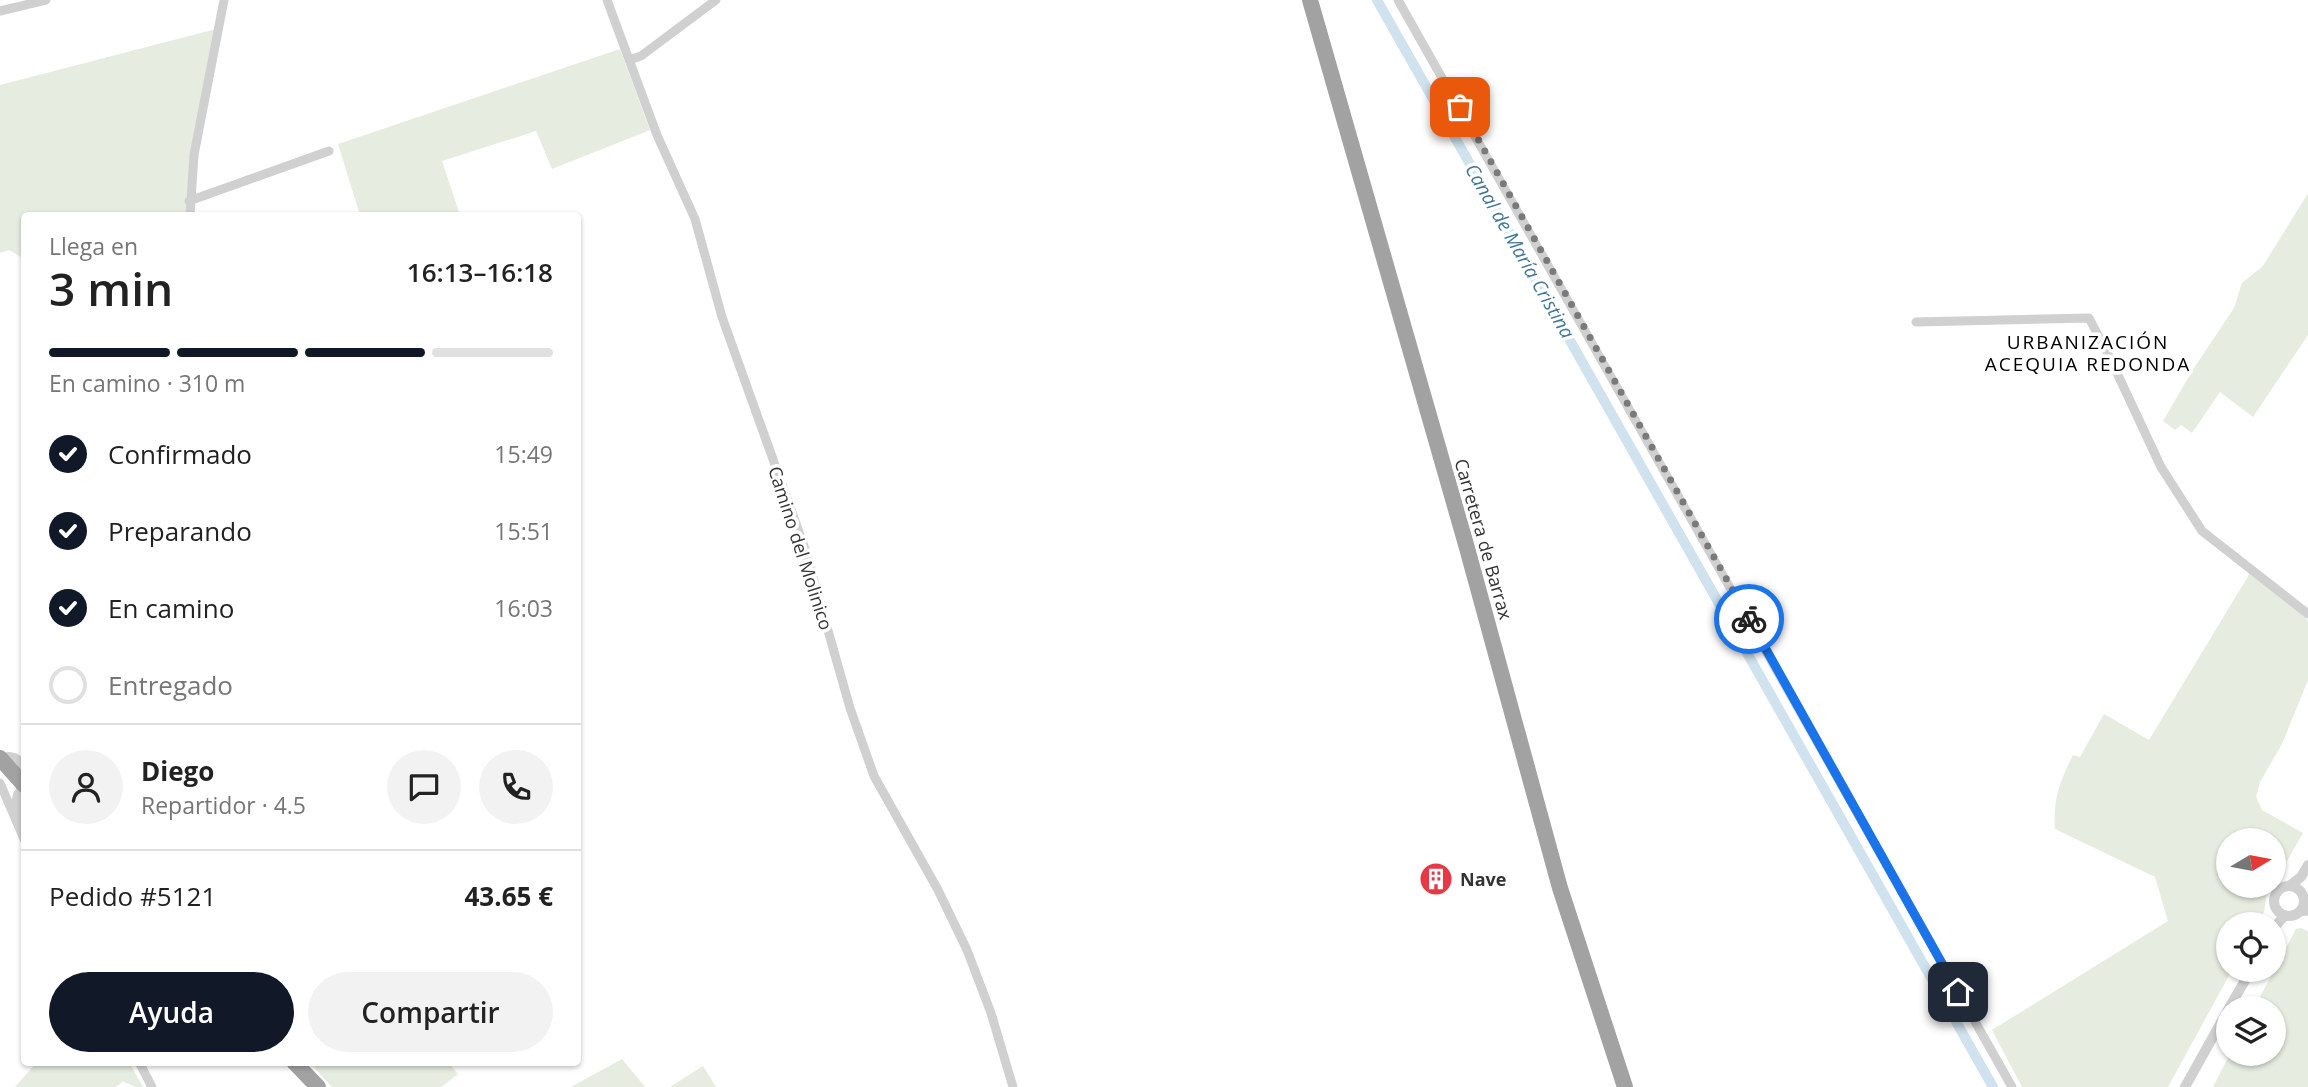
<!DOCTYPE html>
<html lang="es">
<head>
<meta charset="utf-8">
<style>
  :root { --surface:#fff; --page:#f2f2f2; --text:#222; --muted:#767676; --line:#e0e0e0; --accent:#111827 }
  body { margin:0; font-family:"Open Sans",sans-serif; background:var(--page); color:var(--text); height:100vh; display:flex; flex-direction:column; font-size:26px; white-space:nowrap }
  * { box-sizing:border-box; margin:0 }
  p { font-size:23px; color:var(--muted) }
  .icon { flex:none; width:38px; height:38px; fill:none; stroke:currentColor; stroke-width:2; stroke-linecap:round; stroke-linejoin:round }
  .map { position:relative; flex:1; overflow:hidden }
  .details { position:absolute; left:21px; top:212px; width:560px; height:854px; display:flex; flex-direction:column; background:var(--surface); border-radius:7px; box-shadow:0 2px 5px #0004 }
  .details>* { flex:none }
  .needle { width:46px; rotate:80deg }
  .tools { position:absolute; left:2216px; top:828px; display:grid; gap:14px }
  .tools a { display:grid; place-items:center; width:70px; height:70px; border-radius:50%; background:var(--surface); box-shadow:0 2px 5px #0004; font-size:35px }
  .pin { position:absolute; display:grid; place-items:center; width:60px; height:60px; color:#fff; margin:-30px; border-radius:14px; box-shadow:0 4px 10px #0006 }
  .courier { position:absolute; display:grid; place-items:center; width:70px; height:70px; margin:-35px; border:5px solid #1a73e8; border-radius:50%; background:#fff; color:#222; box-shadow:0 2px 9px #0007 }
  .head em { font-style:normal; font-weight:600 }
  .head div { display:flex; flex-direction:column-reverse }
  .head { display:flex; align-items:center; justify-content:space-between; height:119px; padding:0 28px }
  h1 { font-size:46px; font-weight:600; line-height:52px }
  .bar { display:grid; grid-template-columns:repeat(4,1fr); gap:10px 7px; align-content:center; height:84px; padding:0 28px }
  .bar i { height:9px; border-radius:5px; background:var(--line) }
  .bar .active { background:var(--accent) }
  .bar p { grid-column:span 4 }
  .line { display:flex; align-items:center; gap:18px; padding:0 28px; border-top:2px solid var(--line) }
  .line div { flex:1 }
  .round { display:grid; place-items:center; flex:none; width:74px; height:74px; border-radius:37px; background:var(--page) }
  ol { padding:0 28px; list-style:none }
  li { display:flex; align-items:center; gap:21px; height:77px }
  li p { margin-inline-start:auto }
  li .icon { padding:7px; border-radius:50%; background:var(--accent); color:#fff; stroke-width:4 }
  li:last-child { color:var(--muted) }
  li i { width:38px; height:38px; border:4px solid var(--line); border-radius:50% }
  .action { display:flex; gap:14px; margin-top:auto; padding:14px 28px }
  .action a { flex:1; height:80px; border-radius:42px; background:var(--accent); color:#fff; font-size:28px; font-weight:600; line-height:80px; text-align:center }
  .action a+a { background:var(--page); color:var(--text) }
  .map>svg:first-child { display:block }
  .green { fill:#e6ecdf }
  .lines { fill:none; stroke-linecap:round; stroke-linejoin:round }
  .canal { stroke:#cfe2ee; stroke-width:10 }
  .minor { stroke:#d0d0d0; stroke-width:9 }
  .tertiary { stroke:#d0d0d0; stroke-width:10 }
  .trunk { stroke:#a2a2a2; stroke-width:16 }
  .done { stroke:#7a7a7a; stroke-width:7; stroke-dasharray:0 12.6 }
  .route { stroke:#1a73e8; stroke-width:9 }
  .labels { text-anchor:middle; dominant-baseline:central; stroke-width:7; stroke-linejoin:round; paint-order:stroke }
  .street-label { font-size:18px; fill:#333; stroke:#fff }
  .poi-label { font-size:18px; font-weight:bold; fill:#333; stroke:#fff; text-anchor:start }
  .water-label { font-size:19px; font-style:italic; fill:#3f7597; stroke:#fff }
  .neighbourhood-label { font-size:19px; letter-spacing:2px; fill:#000; stroke:#fff }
</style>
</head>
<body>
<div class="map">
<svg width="2308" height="1087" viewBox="0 0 2308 1087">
  <rect width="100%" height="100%" fill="#fff"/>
  <path class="green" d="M216,29L190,156L186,215H24V259L9,250L0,253V85Z
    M620,49L650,130L552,169L536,131L442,161L460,215H360L338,144Z
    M2308,193V335L2253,417L2220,392L2192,433L2181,425L2175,430L2163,421L2194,368L2234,308L2242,283L2263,266Z
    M2250,573L2304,615L2308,622V680L2282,744L2260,782L2256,797L2262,810L2303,833L2279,875L2273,881V840H2228V886H2268L2264,912L2256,924H2228V970H2232L2168,1087H2022L1992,1030L2168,921L2155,877L2055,829C2053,799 2060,781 2073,755L2080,757L2104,714L2149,740Z
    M2301,928L2308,931V1087H2213L2230,1054H2273V1008H2254L2296,929Z
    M622,1059L645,1087H571Z
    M37,1062H129L143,1087H135L123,1081L116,1087H15Z
    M309,1062H448L458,1074L441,1087H332Z
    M703,1066L716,1087H670Z"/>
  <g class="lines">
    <path class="canal" d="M1377,0L1993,1087"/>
    <path class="minor" d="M607,0L657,135L695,219L722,317L804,546L850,708L874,776L938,890L967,950L991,1013L1013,1087
      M1398,0L2012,1087
      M0,11L46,0
      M629,60L641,56L716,0
      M189,201L329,151
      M190,215L194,155L224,0
      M1916,322L2089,318L2110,358L2161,467L2202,531L2308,614
      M0,759C11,753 20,758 24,769
      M0,783L24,839
      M21,820C17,808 12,795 24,787
      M2303,896L2308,903
      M2299,912L2308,911
      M139,1062L152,1087"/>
    <path class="tertiary" d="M2289,886L2301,877L2308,865
      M2274 901a15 15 0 1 1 30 0a15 15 0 1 1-30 0Z
      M2273,929L2285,915
      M2229,1008L2251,970
      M2185,1087L2228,1010"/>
    <path class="trunk" d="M1310,0L1467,548L1560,888L1625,1087
      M0,758L24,785
      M294,1062L318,1087"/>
  </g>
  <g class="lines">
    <path class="done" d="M1460,107L1749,619"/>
    <path class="route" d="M1749,619L1958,992"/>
  </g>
  <defs>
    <symbol id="building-disc" viewBox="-11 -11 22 22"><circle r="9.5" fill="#e63946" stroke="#fff"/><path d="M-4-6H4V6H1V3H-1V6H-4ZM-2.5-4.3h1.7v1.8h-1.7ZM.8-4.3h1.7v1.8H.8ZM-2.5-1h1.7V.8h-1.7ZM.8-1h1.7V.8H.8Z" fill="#fff"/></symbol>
  </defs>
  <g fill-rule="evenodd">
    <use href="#building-disc" x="1417" y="860" width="38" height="38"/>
  </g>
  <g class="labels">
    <g class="street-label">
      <text transform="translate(1484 539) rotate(74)">Carretera de Barrax</text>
      <text transform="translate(801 548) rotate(72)">Camino del Molinico</text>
    </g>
    <g class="poi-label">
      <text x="1460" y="879">Nave</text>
    </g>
    <g class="water-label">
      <text transform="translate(1520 251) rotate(60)">Canal de María Cristina</text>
    </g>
    <g class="neighbourhood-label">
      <text x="2088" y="342">URBANIZACIÓN<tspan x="2088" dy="22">ACEQUIA REDONDA</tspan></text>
    </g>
  </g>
</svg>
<div class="tools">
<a><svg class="needle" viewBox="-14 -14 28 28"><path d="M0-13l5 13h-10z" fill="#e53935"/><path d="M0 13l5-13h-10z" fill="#767676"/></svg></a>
<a><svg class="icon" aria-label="locate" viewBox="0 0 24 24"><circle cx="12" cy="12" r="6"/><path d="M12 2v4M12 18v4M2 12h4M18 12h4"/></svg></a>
<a><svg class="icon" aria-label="layers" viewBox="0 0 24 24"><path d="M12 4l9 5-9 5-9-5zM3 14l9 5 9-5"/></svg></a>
</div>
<div class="pin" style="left:1460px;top:107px;background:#ea580c"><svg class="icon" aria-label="bag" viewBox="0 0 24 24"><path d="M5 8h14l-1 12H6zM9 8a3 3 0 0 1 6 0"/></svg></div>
<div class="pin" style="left:1958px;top:992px;background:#1f2937"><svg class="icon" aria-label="home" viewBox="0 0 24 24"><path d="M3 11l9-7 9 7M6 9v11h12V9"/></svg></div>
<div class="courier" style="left:1749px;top:619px"><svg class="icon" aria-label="bike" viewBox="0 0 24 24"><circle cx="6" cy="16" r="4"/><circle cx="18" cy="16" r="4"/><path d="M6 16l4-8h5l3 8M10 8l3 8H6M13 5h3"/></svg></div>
<section class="details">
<div class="head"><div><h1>3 min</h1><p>Llega en</p></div><em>16:13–16:18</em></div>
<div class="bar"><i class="active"></i><i class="active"></i><i class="active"></i><i></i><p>En camino · 310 m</p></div>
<ol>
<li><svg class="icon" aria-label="check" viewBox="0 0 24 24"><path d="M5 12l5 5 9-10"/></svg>Confirmado<p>15:49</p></li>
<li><svg class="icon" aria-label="check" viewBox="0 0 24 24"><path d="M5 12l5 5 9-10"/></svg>Preparando<p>15:51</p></li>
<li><svg class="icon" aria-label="check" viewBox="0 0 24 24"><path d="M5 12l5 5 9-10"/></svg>En camino<p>16:03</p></li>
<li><i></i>Entregado</li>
</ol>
<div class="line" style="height:126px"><a class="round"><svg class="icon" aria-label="person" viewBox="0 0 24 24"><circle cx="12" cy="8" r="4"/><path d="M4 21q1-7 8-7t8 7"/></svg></a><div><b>Diego</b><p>Repartidor · 4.5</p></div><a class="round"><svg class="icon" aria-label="chat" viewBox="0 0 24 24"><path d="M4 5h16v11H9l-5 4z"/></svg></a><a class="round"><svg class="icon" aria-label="phone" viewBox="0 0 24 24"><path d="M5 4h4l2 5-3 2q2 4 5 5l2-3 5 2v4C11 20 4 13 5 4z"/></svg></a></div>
<div class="line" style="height:91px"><div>Pedido #5121</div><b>43.65 €</b></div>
<div class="action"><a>Ayuda</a><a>Compartir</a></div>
</section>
</div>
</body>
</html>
